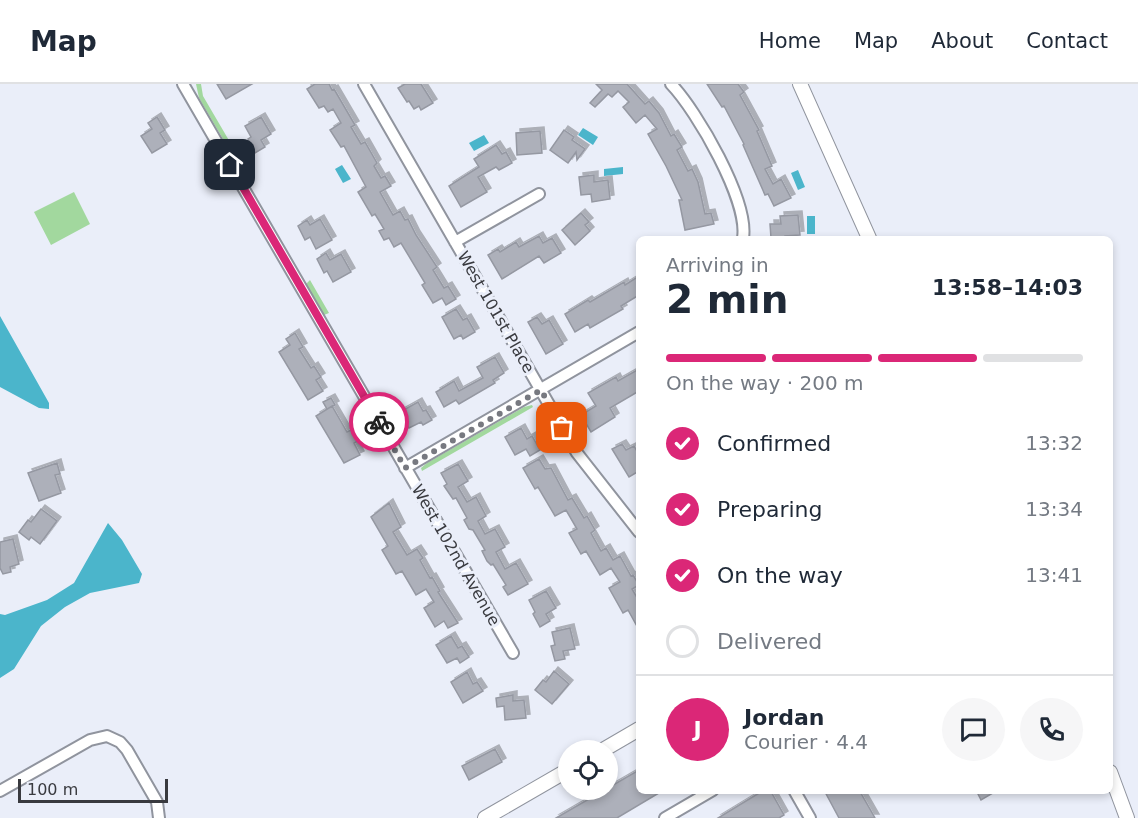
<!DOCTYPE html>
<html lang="en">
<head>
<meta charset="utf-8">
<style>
  :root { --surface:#fff; --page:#f6f6f7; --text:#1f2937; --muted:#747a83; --line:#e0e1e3; --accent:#db2777 }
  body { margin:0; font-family:"DejaVu Sans",sans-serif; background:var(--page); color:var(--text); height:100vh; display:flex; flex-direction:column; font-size:22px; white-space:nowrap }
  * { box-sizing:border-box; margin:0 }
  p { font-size:20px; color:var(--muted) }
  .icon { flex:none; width:33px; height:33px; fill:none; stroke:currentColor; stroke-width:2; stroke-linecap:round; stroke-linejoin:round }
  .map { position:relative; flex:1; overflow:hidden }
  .drawer { position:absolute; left:636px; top:152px; width:477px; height:558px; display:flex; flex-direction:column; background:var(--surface); border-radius:9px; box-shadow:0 3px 9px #0003 }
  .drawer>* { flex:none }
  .controls { position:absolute; left:558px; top:656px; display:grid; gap:12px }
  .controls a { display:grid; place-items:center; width:60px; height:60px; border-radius:50%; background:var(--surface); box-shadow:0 3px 9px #0003; font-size:30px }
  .scale { position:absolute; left:18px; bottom:15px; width:150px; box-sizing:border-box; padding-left:6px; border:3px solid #393a3f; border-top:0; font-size:16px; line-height:21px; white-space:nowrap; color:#393a3f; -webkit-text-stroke:4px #eaeef9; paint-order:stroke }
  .pin { position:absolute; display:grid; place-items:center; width:51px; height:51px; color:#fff; margin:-26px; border-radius:12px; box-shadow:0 3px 9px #0006 }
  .courier { position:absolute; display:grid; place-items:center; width:60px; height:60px; margin:-30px; border:4px solid #db2777; border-radius:50%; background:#fff; color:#222; box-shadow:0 2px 8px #0007 }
  .headline em { font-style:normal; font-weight:600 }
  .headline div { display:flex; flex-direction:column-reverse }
  .headline { display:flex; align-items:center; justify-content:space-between; height:102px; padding:0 30px }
  h1 { font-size:39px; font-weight:600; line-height:45px }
  .bar { display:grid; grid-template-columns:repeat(4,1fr); gap:9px 6px; align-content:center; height:72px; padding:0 30px }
  .bar i { height:8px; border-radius:4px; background:var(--line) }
  .bar .current { background:var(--accent) }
  .bar p { grid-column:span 4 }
  .line { display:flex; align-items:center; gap:15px; padding:0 30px; border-top:2px solid var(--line) }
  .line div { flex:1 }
  .round { display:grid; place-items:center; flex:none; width:63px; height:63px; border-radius:32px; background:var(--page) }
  ol { padding:0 30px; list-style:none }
  li { display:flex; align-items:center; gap:18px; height:66px }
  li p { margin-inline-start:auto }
  li .icon { padding:6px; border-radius:50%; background:var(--accent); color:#fff; stroke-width:4 }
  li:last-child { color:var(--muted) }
  li i { width:33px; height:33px; border:3px solid var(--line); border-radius:50% }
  header { display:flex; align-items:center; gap:36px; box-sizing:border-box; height:84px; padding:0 30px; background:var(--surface); border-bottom:2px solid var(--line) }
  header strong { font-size:28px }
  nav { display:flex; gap:33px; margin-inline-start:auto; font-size:21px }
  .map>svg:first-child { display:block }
  .green { fill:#a2d89e }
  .water { fill:#4bb5cb }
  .building { fill:#adb0ba; stroke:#9598a2; stroke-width:1.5; filter:url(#shadow) }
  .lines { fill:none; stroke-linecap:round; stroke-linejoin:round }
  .minor-casing { stroke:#90949e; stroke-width:14 }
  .tertiary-casing { stroke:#90949e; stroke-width:16 }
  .minor { stroke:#fff; stroke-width:10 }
  .tertiary { stroke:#fff; stroke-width:14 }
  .done { stroke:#777980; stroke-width:6; stroke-dasharray:0 10.8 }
  .route { stroke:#db2777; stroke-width:8 }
  .labels { text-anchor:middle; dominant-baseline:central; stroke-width:6; stroke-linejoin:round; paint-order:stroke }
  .street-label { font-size:16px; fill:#393a3f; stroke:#eaeef9 }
</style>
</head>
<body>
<header>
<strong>Map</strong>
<nav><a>Home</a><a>Map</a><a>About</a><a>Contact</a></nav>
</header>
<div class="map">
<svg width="1138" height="734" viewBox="0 0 1138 734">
  <defs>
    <filter id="shadow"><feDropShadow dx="4" dy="-4" stdDeviation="0" flood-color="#0004"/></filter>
  </defs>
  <rect width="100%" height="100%" fill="#eaeef9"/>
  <path class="green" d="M196,0H201L203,12L234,65L230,67L199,14Z
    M74,108L90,140L51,161L34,128Z
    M310,196L329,229L324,231L306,200Z
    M532,321L533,323L422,387L421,384L427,379L524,323Z"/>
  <path class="water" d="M583,44L598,53L593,61L578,51Z
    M484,51L489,59L474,67L469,59Z
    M342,81L351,95L343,99L335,85Z
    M623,83V90L604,92V85Z
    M798,86L805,103L798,106L791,89Z
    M807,132H815V150H807Z
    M0,232L49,319V325L39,324L0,303Z
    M108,439L122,456L142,490L139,499L90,509L65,523L41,542L14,585L0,594V530L5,531L47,516L74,499Z"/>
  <path class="building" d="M217,0H252L226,15Z
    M315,0H329L332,6L334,5L355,41L351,43L361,60L365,58L377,79L374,82L381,94L385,92L391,102L380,108L393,131L400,127L405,136L408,135L416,151L437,183L433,186L444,204L448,202L456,215L446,221L442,214L433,219L422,201L425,199L401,159L394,163L389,154L384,156L379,147L384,145L375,130L372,132L358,108L366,103L344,62L341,63L330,46L341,39L333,25L328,28L324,22L319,24L307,5Z
    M405,0H421L433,19L421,26L419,22L414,25L409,17L407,18L398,4Z
    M596,0H627L645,20L649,17L659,29L671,52L674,50L682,63L677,66L688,87L692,85L698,98L705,130L711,129L714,140L685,146L679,116H682L666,82L648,50L657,45L645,31L636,39L623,23L629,18L618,7L612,13L608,10L595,23L590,19L602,6Z
    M707,0H738L744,8L740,11L759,46L757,47L772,82L765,85L773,100L781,95L791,114L774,122L768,110L765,111L743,61L744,60L724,22L722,23Z
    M157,33L165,46L160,49L167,60L152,69L141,52L152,45L148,39Z
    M261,33L271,50L261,56L265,63L255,69L248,55L251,53L245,42Z
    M564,46L574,53L572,56L585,65L577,76L576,68L568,79L550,66Z
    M540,47L542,69L517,71L516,49Z
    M496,61L502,70L506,68L512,79L499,86L496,83L478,93L487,108L461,123L449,102L479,83L474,75Z
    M594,91V98L608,96L610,115L592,118L591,110L581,111L579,93Z
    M581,129L589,138L585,141L590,147L575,161L562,146Z
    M798,131L800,151L785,152V154H771L770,140H781L780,132Z
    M320,135L332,156L316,165L310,153L305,156L298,142L307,136L310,141Z
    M539,152L543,159L552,154L561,169L544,179L539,172L502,195L488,171L498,165L500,168L516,158L519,163Z
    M326,169L330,176L341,170L351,188L333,198L327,187L324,189L317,175Z
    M639,192V211L621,222L623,225L590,244L588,240L575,248L565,230L588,216L590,218L624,198L625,201Z
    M456,225L463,236L467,234L475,248L463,255L461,251L454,255L442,233Z
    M537,233L542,240L549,236L563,260L546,270L528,238Z
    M295,249L303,263L299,265L311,284L314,282L321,293L316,296L323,307L308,316L279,268L290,261L286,255Z
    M495,273L504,289L493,296L495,299L459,320L456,316L444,323L436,308L454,297L459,307L483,294L477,283Z
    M639,285V307L610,324L615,333L591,348L581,331L596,322L588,309L616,293L618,297Z
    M331,314L335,321L327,325L323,318Z
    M418,318L423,327L426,326L432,336L423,341L421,338L409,344L400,328Z
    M332,322L347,348L351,346L358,357L354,359L360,371L344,379L316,332Z
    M521,344L527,355L532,352L540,366L530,372L526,365L515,371L505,353Z
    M622,360L626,366L634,362L639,371V387L629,393L612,365Z
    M539,375L545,385L551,384L568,416L572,414L584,434L587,432L595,446L591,449L601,467L606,464L613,476L620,472L631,492L633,491L639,501L632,505L639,517V546L628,526L623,529L609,504L620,498L611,484L600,491L586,467L581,470L569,449L577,445L566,426L555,432L538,403L535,405L523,384Z
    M57,379L60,390L55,391L61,409L39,417L28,389Z
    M458,380L468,397L458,403L467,418L476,413L486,432L478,437L485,450L495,445L505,463L496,468L505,485L516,479L528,500L508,511L503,503L506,501L493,480L491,481L487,477L482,467L485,466L473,446L469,445L464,436L467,434L456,414L453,415L444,402L447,400L441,389Z
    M389,419L401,443L393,448L407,471L417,465L423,474L420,476L430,494L432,493L440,507L438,508L458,539L448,544L444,537L435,543L424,524L434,518L426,505L416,511L402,487L396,490L382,466L388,462L371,433Z
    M41,425L57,437L40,460L31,453L29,456L19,448L28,436L31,438Z
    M13,455L19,480L10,483L11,488L3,490L0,484V458Z
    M546,507L556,524L546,530L550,537L540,543L533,530L535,528L529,516Z
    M570,544L575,565L563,567L565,575L555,577L551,562L555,561L552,548Z
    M451,552L458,564L462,562L469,573L460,579L457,574L447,579L436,561Z
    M554,587L569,600L552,620L535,606L543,596L546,598Z
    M467,588L473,600L477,598L483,607L463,619L451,598Z
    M513,611V617L524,616L526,634L505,636L504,622L497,623L496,614Z
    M495,665L502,678L469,696L462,682Z
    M639,686V706H664L617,734H556Z
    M764,706H770L784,731L779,734H718Z
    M824,706H859L875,734H839Z
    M976,706H998L981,716Z"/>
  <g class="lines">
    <defs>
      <path id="minor" d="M183,0L513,569
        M364,0L577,369L639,448
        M671,0C697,27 749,117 743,154
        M455,158L539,110
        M405,384L639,248
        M794,706L810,734
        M0,707L90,656L107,652L120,658L127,666L157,718L159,734
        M665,734L713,706"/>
      <path id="tertiary" d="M800,0L869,154
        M603,666L639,645
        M1110,688L1127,734
        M485,734L568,686"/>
    </defs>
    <use href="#minor" class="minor-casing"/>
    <use href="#tertiary" class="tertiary-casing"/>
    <use href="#minor" class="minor"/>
    <use href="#tertiary" class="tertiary"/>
  </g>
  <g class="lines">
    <path class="done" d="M379,338L405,384L541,306L562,344"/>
    <path class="route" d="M230,81L379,338"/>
  </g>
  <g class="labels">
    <g class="street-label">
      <text transform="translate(496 228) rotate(60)">West 101st Place</text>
      <text transform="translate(456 471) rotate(60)">West 102nd Avenue</text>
    </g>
  </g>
</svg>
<div class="controls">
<a><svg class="icon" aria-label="locate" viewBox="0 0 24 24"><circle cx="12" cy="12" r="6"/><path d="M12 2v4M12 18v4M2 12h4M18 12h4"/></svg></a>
</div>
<div class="scale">100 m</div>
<div class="pin" style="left:562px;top:344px;background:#ea580c"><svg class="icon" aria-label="bag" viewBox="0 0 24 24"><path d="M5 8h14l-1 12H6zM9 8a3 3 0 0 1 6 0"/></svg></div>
<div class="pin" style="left:230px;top:81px;background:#1f2937"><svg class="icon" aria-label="home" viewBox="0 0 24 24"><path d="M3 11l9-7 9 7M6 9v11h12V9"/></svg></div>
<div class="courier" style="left:379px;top:338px"><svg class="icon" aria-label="bike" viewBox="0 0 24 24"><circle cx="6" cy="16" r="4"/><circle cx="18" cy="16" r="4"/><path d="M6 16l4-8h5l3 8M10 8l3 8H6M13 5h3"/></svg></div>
<section class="drawer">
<div class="headline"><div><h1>2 min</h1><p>Arriving in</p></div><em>13:58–14:03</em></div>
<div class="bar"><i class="current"></i><i class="current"></i><i class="current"></i><i></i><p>On the way · 200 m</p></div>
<ol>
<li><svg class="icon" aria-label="check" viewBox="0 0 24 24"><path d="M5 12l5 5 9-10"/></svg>Confirmed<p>13:32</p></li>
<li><svg class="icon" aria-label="check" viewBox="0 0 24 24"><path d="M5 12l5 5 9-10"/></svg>Preparing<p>13:34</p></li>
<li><svg class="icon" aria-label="check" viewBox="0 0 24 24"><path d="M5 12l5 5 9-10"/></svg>On the way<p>13:41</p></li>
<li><i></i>Delivered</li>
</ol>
<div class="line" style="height:108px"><b class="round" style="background:var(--accent);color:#fff">J</b><div><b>Jordan</b><p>Courier · 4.4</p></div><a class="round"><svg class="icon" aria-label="chat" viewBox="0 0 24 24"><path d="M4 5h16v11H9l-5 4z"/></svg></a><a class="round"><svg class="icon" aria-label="phone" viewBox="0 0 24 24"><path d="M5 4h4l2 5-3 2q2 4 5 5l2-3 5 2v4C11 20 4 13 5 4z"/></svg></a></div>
</section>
</div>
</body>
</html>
